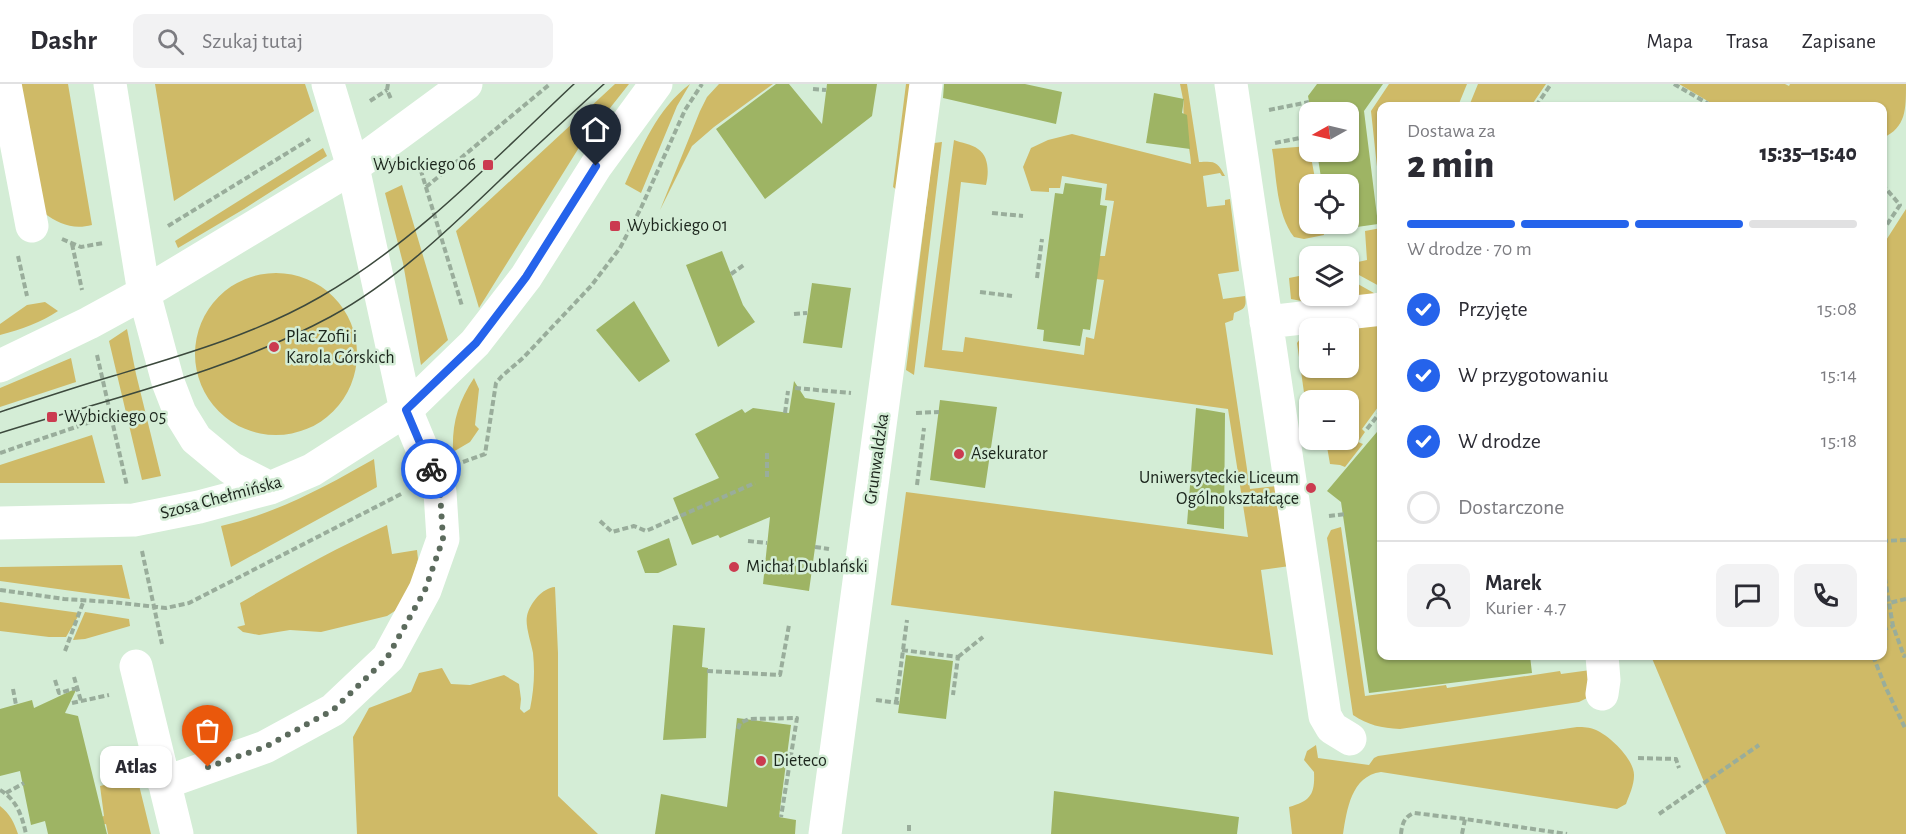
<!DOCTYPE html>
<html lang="pl">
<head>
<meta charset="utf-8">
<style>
  :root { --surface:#fff; --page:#f2f2f3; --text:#2b2b33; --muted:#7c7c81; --line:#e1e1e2; --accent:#2563eb }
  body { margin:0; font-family:"Alegreya Sans",sans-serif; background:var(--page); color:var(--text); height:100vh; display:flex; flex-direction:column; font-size:22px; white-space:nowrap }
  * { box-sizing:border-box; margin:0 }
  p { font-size:20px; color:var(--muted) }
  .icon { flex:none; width:33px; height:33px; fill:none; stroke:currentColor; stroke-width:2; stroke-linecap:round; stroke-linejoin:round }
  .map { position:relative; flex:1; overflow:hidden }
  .panel { position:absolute; left:1377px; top:18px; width:510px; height:558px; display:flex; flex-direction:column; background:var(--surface); border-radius:12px; box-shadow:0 2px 4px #0004 }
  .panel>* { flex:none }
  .needle { width:39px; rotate:262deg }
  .buttons { position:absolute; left:1299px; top:18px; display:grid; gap:12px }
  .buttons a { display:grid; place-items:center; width:60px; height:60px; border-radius:12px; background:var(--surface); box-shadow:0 2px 4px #0004; font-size:30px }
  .pin { position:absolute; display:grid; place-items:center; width:51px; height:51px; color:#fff; margin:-62px -26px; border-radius:50% 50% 50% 0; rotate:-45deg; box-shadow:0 0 6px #0007 }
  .pin .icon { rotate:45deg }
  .courier { position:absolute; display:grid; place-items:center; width:60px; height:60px; margin:-30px; border:4px solid #2563eb; border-radius:50%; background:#fff; color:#222; box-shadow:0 2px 8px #0007 }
  .bubble { position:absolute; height:42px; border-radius:12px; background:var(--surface); box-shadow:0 2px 4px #0004; font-size:20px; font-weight:800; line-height:42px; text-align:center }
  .summary em { font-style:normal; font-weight:800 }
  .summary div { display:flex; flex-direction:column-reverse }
  .summary { display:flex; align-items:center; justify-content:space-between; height:102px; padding:0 30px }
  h1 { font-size:39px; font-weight:800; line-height:45px }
  .bar { display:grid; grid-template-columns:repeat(4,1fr); gap:9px 6px; align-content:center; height:72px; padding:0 30px }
  .bar i { height:8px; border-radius:4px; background:var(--line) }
  .bar .current { background:var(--accent) }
  .bar p { grid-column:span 4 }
  .line { display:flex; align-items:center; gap:15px; padding:0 30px; border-top:2px solid var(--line) }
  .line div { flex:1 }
  .round { display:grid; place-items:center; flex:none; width:63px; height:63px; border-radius:12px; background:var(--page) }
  ol { padding:0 30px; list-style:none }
  li { display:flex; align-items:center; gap:18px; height:66px }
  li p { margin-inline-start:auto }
  li .icon { padding:6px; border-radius:50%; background:var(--accent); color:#fff; stroke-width:4 }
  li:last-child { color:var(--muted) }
  li i { width:33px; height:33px; border:3px solid var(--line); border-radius:50% }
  header { display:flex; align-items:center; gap:36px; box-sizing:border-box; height:84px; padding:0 30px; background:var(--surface); border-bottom:2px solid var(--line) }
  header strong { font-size:28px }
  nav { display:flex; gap:33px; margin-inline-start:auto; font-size:21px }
  .search { width:420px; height:54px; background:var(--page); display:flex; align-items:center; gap:15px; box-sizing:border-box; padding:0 21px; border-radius:12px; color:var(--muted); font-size:22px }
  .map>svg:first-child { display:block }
  .green { fill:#cfba67 }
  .building { fill:#9eb464 }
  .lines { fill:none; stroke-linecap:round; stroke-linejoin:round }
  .path { stroke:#99ad9b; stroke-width:4; stroke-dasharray:6 3; stroke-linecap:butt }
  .minor { stroke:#fff; stroke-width:33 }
  .major { stroke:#fff; stroke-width:33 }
  .tram { stroke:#3c493d; stroke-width:1.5 }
  .done { stroke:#5c6b5d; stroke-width:6; stroke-dasharray:0 10.8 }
  .route { stroke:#2563eb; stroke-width:8 }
  .poi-dot { fill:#cb3b50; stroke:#d4edd6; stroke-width:2 }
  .labels { text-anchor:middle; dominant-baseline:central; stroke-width:5; stroke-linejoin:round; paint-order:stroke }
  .poi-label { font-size:18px; fill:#1b251c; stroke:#d4edd6; text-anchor:start }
  .street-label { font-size:18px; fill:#1b251c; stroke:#d4edd6 }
</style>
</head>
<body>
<header>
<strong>Dashr</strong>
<div class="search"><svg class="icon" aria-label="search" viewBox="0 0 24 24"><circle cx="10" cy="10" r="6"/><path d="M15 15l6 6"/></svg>Szukaj tutaj</div>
<nav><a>Mapa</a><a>Trasa</a><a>Zapisane</a></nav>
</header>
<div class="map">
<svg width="1906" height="750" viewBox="0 0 1906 750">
  <rect width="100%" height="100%" fill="#d4edd6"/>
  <path class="green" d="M15,0H68L92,141C73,146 59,140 44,129Z
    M155,0H305L314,27L174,117Z
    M615,0H629L580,62L479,224L456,147Z
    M690,0L677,22L641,109L625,100C642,63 657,25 690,0Z
    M719,0H773L714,43L692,62L660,126L700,27L707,13Z
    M906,0H912L898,107L893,103Z
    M1180,0H1187L1199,78C1215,77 1217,77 1225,92H1222L1220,89L1203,92L1207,123L1225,121V116L1230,115L1239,187L1218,190L1223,215L1245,212C1247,224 1244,225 1234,229L1233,236L1225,239L1250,405L1277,402L1290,482L1261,486L1273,571L891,521L906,408L1248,453L1228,325L924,283L954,56C961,59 972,60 978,65C989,72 989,89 986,101L961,98L942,266L963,268L965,253L1084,271L1086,253L1094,255L1104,196L1096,195L1099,172H1105L1114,117L1105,116L1107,100L1062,92L1060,104H1049V108L1031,107L1023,83L1031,64L1048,56L1072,50L1191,80C1190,59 1181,37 1184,16L1183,15Z
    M1389,0H1467L1458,22H1382L1381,120L1371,27Z
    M1478,0H1546L1531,22H1469Z
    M1679,0H1785L1789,2L1790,0H1906C1906,26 1906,43 1883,54L1882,22H1820L1814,19L1812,22H1716Z
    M942,58L914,291L906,286L934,59Z
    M1309,62L1316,100H1310V140H1322L1324,151L1304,155L1294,153C1276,129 1277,94 1272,65Z
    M323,64L327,72L244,125L178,164L175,157Z
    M402,101L448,256L421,281L403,179L385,109Z
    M1906,125V750H1726L1651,572H1882L1883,161Z
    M1381,144H1382L1381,203L1348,185L1349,180L1367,176L1365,147Z
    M195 270a81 81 0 1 1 162 0a81 81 0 1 1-162 0Z
    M1309,190L1310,212H1348L1349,195L1381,213L1312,219L1291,215L1289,194Z
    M45,218L58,227C40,239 22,245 0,251V240L27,221Z
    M1381,238V319L1362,345L1365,348L1358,358L1363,360L1345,383L1340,381L1330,380L1326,357L1312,358L1311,356H1348V316H1310L1309,344L1297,259L1303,251L1309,247L1310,284H1348V244Z
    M127,245L136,290L161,392L142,396L109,257Z
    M71,274L76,298L0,323V304Z
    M474,294L479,305L475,341L479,345L470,358L453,368C452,339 458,318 474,294Z
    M92,351L105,399H0V381Z
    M374,375L377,403L231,483L221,442C277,429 325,403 374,375Z
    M387,441L392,470L417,466L418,475L413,494L398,525L387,532L321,548L290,546L259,551L243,548L237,543L245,541L240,519C288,491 336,464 387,441Z
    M1341,443L1365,612L1446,601L1447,604L1560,587L1561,590L1598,585L1587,614L1579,618L1400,645C1381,644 1368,641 1353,631L1327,454L1331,446Z
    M122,481L130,515L0,497V483Z
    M555,503L558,569V712L598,750H357L353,653L369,624L411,608L419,589L442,584L451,600L470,601L504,591L519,600L521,615L520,625L524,629L530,625C534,606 535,588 533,569C531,558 525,542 527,532C530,519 542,504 555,503Z
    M0,518L80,529L66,553H49L0,547Z
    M85,528L129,535L130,542L85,555L73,556Z
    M1577,643C1584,643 1589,643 1596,646C1610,652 1635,676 1634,692C1634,701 1629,712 1626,720L1617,725L1381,688C1351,692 1347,726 1343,750H1292L1289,723C1311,717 1315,710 1314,688L1304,676L1307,667L1316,661L1318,674L1369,681L1374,674L1378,672Z
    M137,693L151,750H108L106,740L101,741L98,734L104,732L100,702Z
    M0,722C10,730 14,738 18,750H0Z"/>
  <path class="building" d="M776,0H789L822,40L827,0H877L872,32L765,115L716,45Z
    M944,0H1025L1062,8L1056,40L943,14Z
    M1317,0H1383L1364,27L1378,140L1329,147L1328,140H1348V100H1322L1317,68H1348V28H1311L1308,12Z
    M1154,9L1184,15L1182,29L1187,31L1190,65L1146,59Z
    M1065,99L1102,104L1100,121L1107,122L1090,246L1083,245L1080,262L1043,257L1044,246L1037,245L1055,109L1063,110Z
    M722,167L743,221L755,238L718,263L686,181Z
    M812,199L851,204L842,264L803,259Z
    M634,217L670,277L639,298L596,246Z
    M794,297L805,314L835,319L809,507L763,500L770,433L720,454L718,451L692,461L673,414L719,394L695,350L742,325L745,329L753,324L789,329Z
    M940,316L997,323L985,404L930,396Z
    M1196,324L1225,329L1224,445L1187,440Z
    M1382,342V572H1530L1532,589L1369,609L1341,418L1327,407Z
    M669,454L677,481L658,489H645L637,467Z
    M673,541L705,544L702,583L708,584L706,654L663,656Z
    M906,571L953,577L946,635L898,629Z
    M77,604L65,629L78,632L107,750H48L45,737L31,741L20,687L0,692V625L32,616L34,624Z
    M737,634L791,641L779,733L796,736L795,750H655L661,710L727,723Z
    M1054,707L1239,733L1237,750H1051Z"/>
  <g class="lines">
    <path class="path" d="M388,0L387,6L391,15
      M1674,0L1712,22
      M813,5L826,6
      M370,17L387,6
      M1536,22L1551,0
      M1269,26L1309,18
      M1275,59L1310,52
      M418,77L462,222
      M1882,100L1900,121L1882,148
      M426,103L550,0
      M992,129L1023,132
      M168,142L310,55
      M62,155L81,163L103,159
      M72,160L82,206
      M1315,171L1319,172
      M18,172L27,212
      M731,190L745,180
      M1037,194L1042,155
      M980,208L1012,212
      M794,230L807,229
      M97,271L127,402
      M795,304L851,309
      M785,329L788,307
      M916,329L939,328
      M1367,345L1382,326
      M0,369L111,331
      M767,369V396
      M463,378L485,370L496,299L502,292L523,274L591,202L620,164L641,124L685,26L702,0
      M917,401L924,344
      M1329,432L1346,430
      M600,437L612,448L634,442L646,447L755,399
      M748,457L767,459
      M1882,457L1906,456
      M815,463L829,465
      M142,467L162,560
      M1882,476L1889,519
      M0,506L64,515L112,518L166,524L189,519L403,409
      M1906,515L1889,519L1893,542L1904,572L1906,571
      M1882,546L1893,542
      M902,566L958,573L953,611
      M65,567L84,516
      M1873,572L1885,602L1906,646
      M958,573L983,553
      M707,587L780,591L789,541
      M74,593L81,617
      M55,596L59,609L77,604
      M13,605L16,621
      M876,616L899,619
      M72,619L109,611
      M896,619L907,536
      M738,645L740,639L749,635L797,634L781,733
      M1638,674L1676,675L1679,684
      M0,706C17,716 22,732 26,750
      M6,709L24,699
      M1659,730L1759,661
      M909,741V750
      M1401,750C1402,740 1404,733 1414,729L1465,735
      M1462,750L1465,735L1567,750"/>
    <path class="minor" d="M5,0L32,142
      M1231,0L1325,632L1332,644L1350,655
      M1266,238L1382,225
      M136,582L177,750
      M1602,610L1604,596L1602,572
      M164,699L265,663L333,626L388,574L425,506L443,455L440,408L406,326
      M825,750L926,0"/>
    <path class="major" d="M110,0L144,209L168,298L180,329L196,355L231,384L270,404
      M328,0L353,83L406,326
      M0,282L89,239L144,209L353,83L466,0
      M0,439L134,436L199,423L270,404L312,386L406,326L475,259L526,193L596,82L656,0"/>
    <path class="tram" d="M0,328C37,316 75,303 113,292C183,271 256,250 320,213C416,158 494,75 574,0
      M0,349C111,314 228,288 330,233C394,198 448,146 500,96C534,64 569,32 604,0"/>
  </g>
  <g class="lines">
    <path class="done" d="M208,683L265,663L333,626L387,574L425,506L443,455L440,408L431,385"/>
    <path class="route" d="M431,385L406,326L476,259L526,193L596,82"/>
  </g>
  <g class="poi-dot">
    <rect x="482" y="75" width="12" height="12" rx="3"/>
    <rect x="609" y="136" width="12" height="12" rx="3"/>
    <circle cx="274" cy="263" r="6"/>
    <rect x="46" y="327" width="12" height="12" rx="3"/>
    <circle cx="959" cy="370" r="6"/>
    <circle cx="1311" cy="404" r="6"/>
    <circle cx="734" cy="483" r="6"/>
    <circle cx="761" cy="677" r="6"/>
  </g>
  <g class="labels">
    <g class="poi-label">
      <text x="476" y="81" text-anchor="end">Wybickiego 06</text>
      <text x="627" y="142">Wybickiego 01</text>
      <text x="286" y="253">Plac Zofii i<tspan x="286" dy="21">Karola Górskich</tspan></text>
      <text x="64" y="333">Wybickiego 05</text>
      <text x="971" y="370">Asekurator</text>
      <text x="1299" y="394" text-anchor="end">Uniwersyteckie Liceum<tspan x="1299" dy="21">Ogólnokształcące</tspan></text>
      <text x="746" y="483">Michał Dublański</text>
      <text x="773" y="677">Dieteco</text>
    </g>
    <g class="street-label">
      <text transform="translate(877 375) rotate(-82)">Grunwaldzka</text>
      <text transform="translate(221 414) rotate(-15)">Szosa Chełmińska</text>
    </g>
  </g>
</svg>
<div class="buttons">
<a><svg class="needle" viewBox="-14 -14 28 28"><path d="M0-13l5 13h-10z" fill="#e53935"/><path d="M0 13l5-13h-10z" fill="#7c7c81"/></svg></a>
<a><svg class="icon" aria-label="locate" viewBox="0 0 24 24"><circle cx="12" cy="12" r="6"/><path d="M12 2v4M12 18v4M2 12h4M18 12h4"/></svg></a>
<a><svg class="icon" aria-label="layers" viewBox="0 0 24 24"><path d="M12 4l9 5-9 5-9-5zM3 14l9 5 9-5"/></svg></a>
<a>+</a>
<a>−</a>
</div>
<div class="pin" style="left:208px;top:683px;background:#ea580c"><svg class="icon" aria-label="bag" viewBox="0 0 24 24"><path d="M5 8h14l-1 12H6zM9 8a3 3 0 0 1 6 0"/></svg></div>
<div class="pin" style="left:596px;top:82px;background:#1f2937"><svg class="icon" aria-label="home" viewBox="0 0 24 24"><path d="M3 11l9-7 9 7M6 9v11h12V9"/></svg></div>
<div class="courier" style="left:431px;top:385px"><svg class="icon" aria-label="bike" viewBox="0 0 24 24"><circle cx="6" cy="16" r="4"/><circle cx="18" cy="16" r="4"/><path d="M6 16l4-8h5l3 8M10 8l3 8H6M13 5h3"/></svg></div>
<div class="bubble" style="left:100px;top:662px;width:72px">Atlas</div>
<section class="panel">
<div class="summary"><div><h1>2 min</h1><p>Dostawa za</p></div><em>15:35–15:40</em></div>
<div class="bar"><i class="current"></i><i class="current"></i><i class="current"></i><i></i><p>W drodze · 70 m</p></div>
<ol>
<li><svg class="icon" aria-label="check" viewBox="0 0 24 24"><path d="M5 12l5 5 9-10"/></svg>Przyjęte<p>15:08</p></li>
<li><svg class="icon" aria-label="check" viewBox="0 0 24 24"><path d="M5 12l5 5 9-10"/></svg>W przygotowaniu<p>15:14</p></li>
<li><svg class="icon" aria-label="check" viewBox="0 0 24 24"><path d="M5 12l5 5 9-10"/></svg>W drodze<p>15:18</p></li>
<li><i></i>Dostarczone</li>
</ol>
<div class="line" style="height:108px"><a class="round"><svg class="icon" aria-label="person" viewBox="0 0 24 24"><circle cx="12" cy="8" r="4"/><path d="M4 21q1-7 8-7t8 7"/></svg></a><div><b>Marek</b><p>Kurier · 4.7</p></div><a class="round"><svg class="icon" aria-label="chat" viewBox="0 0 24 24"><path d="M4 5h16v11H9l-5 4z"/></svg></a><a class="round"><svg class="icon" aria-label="phone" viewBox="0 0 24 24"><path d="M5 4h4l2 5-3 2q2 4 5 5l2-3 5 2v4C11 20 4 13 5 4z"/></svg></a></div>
</section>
</div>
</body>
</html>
